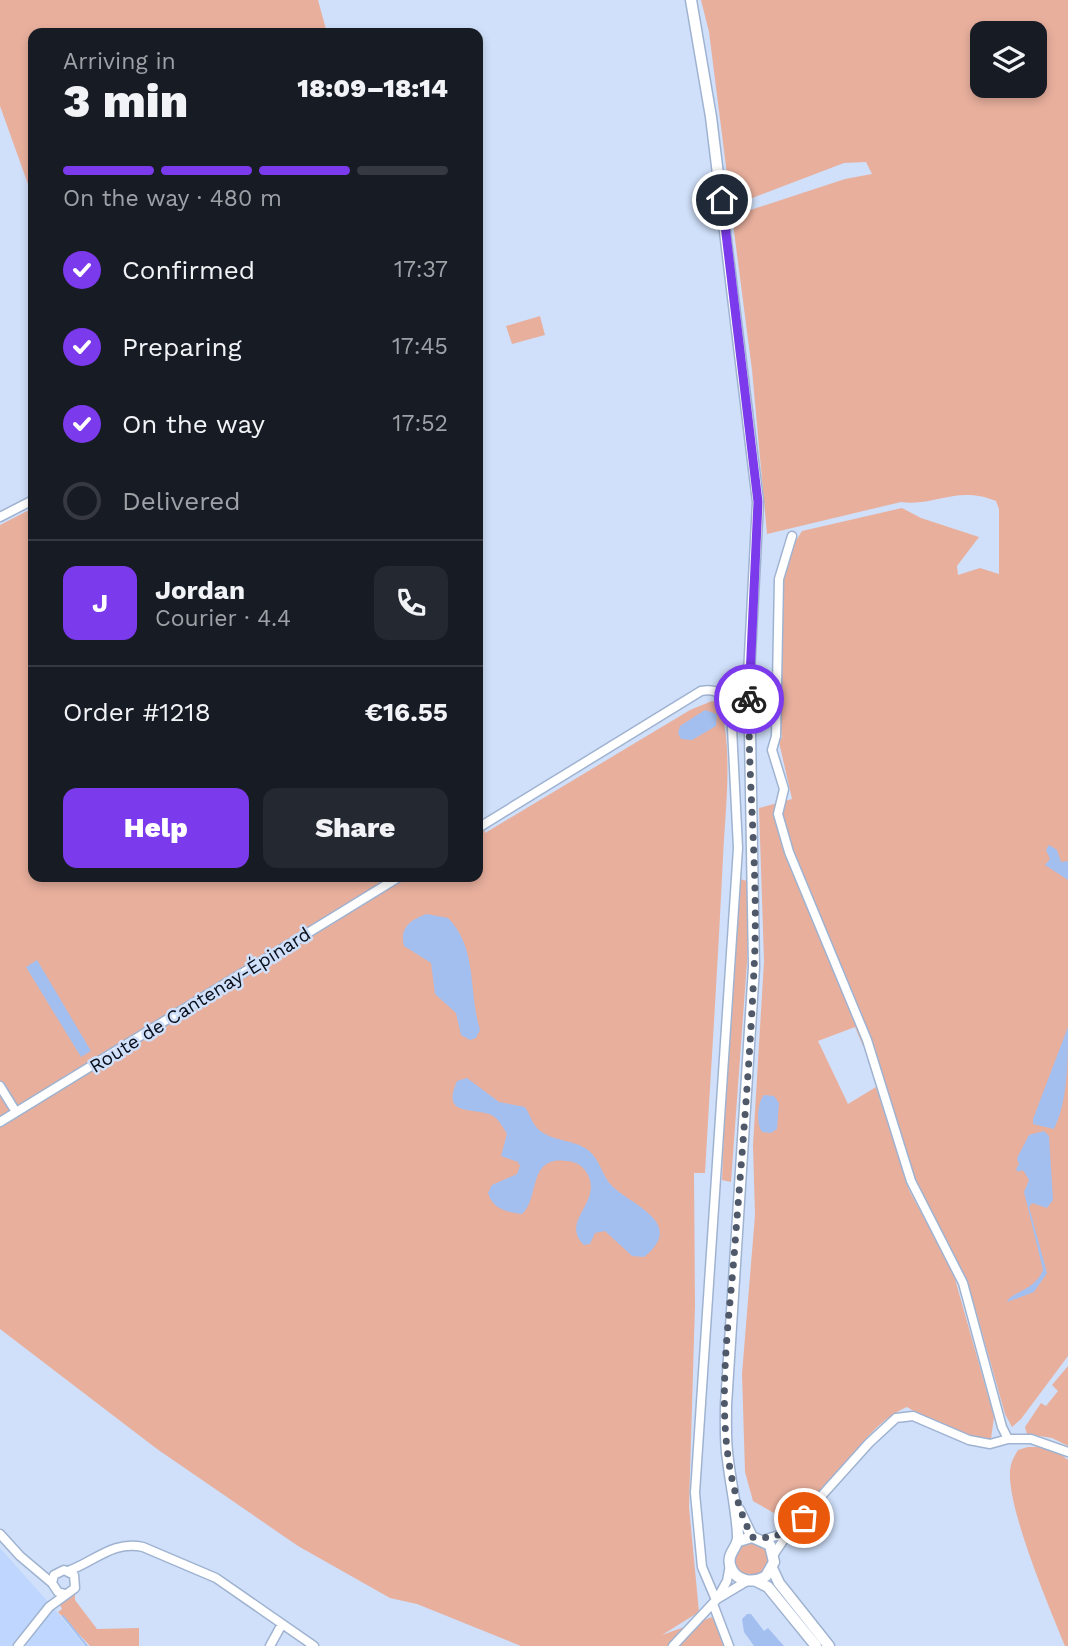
<!DOCTYPE html>
<html lang="en">
<head>
<meta charset="utf-8">
<style>
  :root { --surface:#171b24; --page:#242831; --text:#f1f3f6; --muted:#9ea1a6; --line:#363941; --accent:#7c3aed }
  body { margin:0; font-family:"Work Sans",sans-serif; background:var(--page); color:var(--text); height:100vh; display:flex; flex-direction:column; font-size:26px; white-space:nowrap }
  * { box-sizing:border-box; margin:0 }
  p { font-size:23px; color:var(--muted) }
  .icon { flex:none; width:38px; height:38px; fill:none; stroke:currentColor; stroke-width:2; stroke-linecap:round; stroke-linejoin:round }
  .map { position:relative; flex:1; overflow:hidden }
  .drawer { position:absolute; left:28px; top:28px; width:455px; height:854px; display:flex; flex-direction:column; background:var(--surface); border-radius:14px; box-shadow:0 4px 10px #0003 }
  .drawer>* { flex:none }
  .buttons { position:absolute; left:970px; top:21px; display:grid; gap:14px }
  .buttons a { display:grid; place-items:center; width:77px; height:77px; border-radius:14px; background:var(--surface); box-shadow:0 4px 10px #0003; font-size:35px }
  .pin { position:absolute; display:grid; place-items:center; width:60px; height:60px; color:#fff; margin:-30px; border:4px solid #fff; border-radius:50%; box-shadow:0 2px 7px #0007 }
  .courier { position:absolute; display:grid; place-items:center; width:70px; height:70px; margin:-35px; border:5px solid #7c3aed; border-radius:50%; background:#fff; color:#222; box-shadow:0 2px 9px #0007 }
  .head em { font-style:normal; font-weight:800 }
  .head div { display:flex; flex-direction:column-reverse }
  .head { display:flex; align-items:center; justify-content:space-between; height:119px; padding:0 35px }
  h1 { font-size:46px; font-weight:800; line-height:52px }
  .bar { display:grid; grid-template-columns:repeat(4,1fr); gap:10px 7px; align-content:center; height:84px; padding:0 35px }
  .bar i { height:9px; border-radius:5px; background:var(--line) }
  .bar .on { background:var(--accent) }
  .bar p { grid-column:span 4 }
  .line { display:flex; align-items:center; gap:18px; padding:0 35px; border-top:2px solid var(--line) }
  .line div { flex:1 }
  .round { display:grid; place-items:center; flex:none; width:74px; height:74px; border-radius:14px; background:var(--page) }
  ol { padding:0 35px; list-style:none }
  li { display:flex; align-items:center; gap:21px; height:77px }
  li p { margin-inline-start:auto }
  li .icon { padding:7px; border-radius:50%; background:var(--accent); color:#fff; stroke-width:4 }
  li:last-child { color:var(--muted) }
  li i { width:38px; height:38px; border:4px solid var(--line); border-radius:50% }
  .primary-button { display:flex; gap:14px; margin-top:auto; padding:14px 35px }
  .primary-button a { flex:1; height:80px; border-radius:14px; background:var(--accent); color:#fff; font-size:28px; font-weight:800; line-height:80px; text-align:center }
  .primary-button a+a { background:var(--page); color:var(--text) }
  .map>svg:first-child { display:block }
  .built { fill:#bfd7fe }
  .green { fill:#e8af9d; fill-rule:evenodd }
  .water { fill:#a2bfef }
  .lines { fill:none; stroke-linecap:round; stroke-linejoin:round }
  .stream { stroke:#a2bfef; stroke-width:2 }
  .minor-casing { stroke:#9fb3d1; stroke-width:11 }
  .major-casing { stroke:#9fb3d1; stroke-width:13 }
  .minor { stroke:#fff; stroke-width:8 }
  .major { stroke:#fff; stroke-width:10 }
  .done { stroke:#4f5969; stroke-width:7; stroke-dasharray:0 12.6 }
  .route { stroke:#7c3aed; stroke-width:9 }
  .labels { text-anchor:middle; dominant-baseline:central; stroke-width:5; stroke-linejoin:round; paint-order:stroke }
  .street-label { font-size:19px; fill:#0a101b; stroke:#d0e0fa }
</style>
</head>
<body>
<div class="map">
<svg width="1068" height="1646" viewBox="0 0 1068 1646">
  <rect width="100%" height="100%" fill="#d0e0fa"/>
  <path class="built" d="M0,1548L58,1613L85,1646H0Z"/>
  <path class="green" d="M0,0H318L327,33H33V198L0,106Z
    M701,0H1068V1356L1021,1419L1012,1427L1005,1414L974,1304L960,1268L909,1168L870,1045L863,1046L855,1027L818,1041L848,1104L876,1087L909,1190L953,1272L994,1417L991,1439C963,1441 930,1421 907,1407C858,1427 829,1504 788,1521L753,1501L745,1472L742,1374L755,1215L753,1145L764,961L759,808L792,799L779,742L782,737L778,718L781,585L789,552L802,531L902,508L921,518L979,537L957,566L958,575L980,568L999,574V509L996,501C956,485 935,507 901,502L767,534L752,370L732,216L845,179L872,174L866,162L844,163L731,206L709,32ZM982,33H1034V86H982Z
    M540,316L545,335L512,344L506,326Z
    M33,508V877H478V794L485,833L690,710L712,701L719,703C734,746 725,812 723,858C718,963 711,1068 705,1173H694L695,1305L689,1507L699,1612L662,1635L712,1617L727,1646H521L417,1604L390,1598L298,1546L157,1449L0,1329V525Z
    M740,879L747,881L748,886L747,962L731,1182L722,1180L727,1058Z
    M1068,1366V1446L1052,1438L1027,1434L1025,1427L1041,1403L1046,1406L1058,1391L1052,1385Z
    M1028,1447H1051L1068,1460V1646H1065C1051,1611 1002,1498 1011,1465C1012,1460 1015,1455 1018,1450Z
    M734 1559a17 17 0 1 1 34 0a17 17 0 1 1-34 0Z
    M75,1594V1600L97,1629L139,1628V1646H90L58,1612L62,1609L59,1603Z"/>
  <path class="water" d="M705,710L717,714L716,726L692,740L681,739L678,733L680,726Z
    M1049,845L1057,850L1061,862L1068,861V880L1045,865L1050,859L1046,850Z
    M427,914L448,918C478,949 468,990 480,1030L476,1038L470,1040L461,1035L456,1013L435,994L431,963L404,946C399,928 411,919 427,914Z
    M37,960L91,1051L81,1057L26,967Z
    M1068,1027C1068,1060 1068,1101 1054,1129L1033,1124V1119Z
    M467,1078L499,1102L525,1107C530,1114 532,1124 539,1130C554,1142 573,1139 588,1150C600,1159 602,1176 612,1186C631,1205 687,1223 644,1257L632,1256L605,1231L595,1233L590,1244L584,1245C558,1220 607,1201 585,1170C580,1164 573,1161 566,1161C527,1156 540,1199 522,1214C506,1212 493,1209 488,1193L492,1185L517,1174L520,1166L518,1162L501,1156L507,1134C502,1126 498,1117 489,1114C468,1108 442,1115 457,1081Z
    M764,1095L774,1096L779,1103L777,1129L771,1133L762,1132C756,1124 757,1103 764,1095Z
    M1044,1131L1049,1136L1053,1200L1047,1208L1032,1203L1029,1207L1047,1273L1034,1292L1007,1302C1012,1291 1035,1291 1043,1270L1024,1192L1029,1180L1023,1170L1018,1172L1016,1169L1019,1164L1017,1158L1029,1135Z
    M747,1614H751L764,1631L768,1628L784,1646H754L744,1632L742,1619Z"/>
  <g class="lines">
    <path class="stream" d="M63,1616L87,1646"/>
    <defs>
      <path id="minor" d="M0,517L33,500
        M792,536L779,579L776,736L772,750L784,789L778,814L789,852L867,1040L911,1181L963,1283L1002,1427L1008,1439
        M478,828L701,691C717,688 722,694 731,708L738,848L695,1493L702,1567L716,1600
        M0,1086L16,1112
        M0,1122L399,877
        M0,1534L20,1556L52,1583
        M763,1540L789,1532
        M774,1554L789,1532L869,1443L896,1418L913,1416L969,1440L990,1444L1008,1439H1031L1068,1452
        M68,1571C94,1562 113,1540 143,1547L216,1578L314,1646
        M717,1599L727,1581L730,1565
        M713,1604L729,1646
        M18,1646L49,1607L75,1588L74,1575L64,1570L54,1575L52,1583L58,1592L65,1594
        M270,1646L282,1624
        M673,1646L717,1599L747,1581"/>
      <path id="major" d="M691,0L711,117L758,502L749,674L754,967L726,1405C726,1423 725,1442 728,1460C731,1486 737,1510 738,1536C739,1547 727,1552 730,1565C735,1582 753,1584 766,1576L774,1562L770,1545L752,1537L739,1541
        M739,1510L752,1537
        M772,1568L779,1583L829,1646
        M756,1581L768,1587L816,1646"/>
    </defs>
    <use href="#minor" class="minor-casing"/>
    <use href="#major" class="major-casing"/>
    <use href="#minor" class="minor"/>
    <use href="#major" class="major"/>
  </g>
  <g class="lines">
    <path class="done" d="M749,699C748,789 759,879 754,969C750,1061 742,1153 735,1244C728,1340 708,1449 752,1537C774,1540 788,1533 804,1518"/>
    <path class="route" d="M722,200L758,502L749,699"/>
  </g>
  <g class="labels">
    <g class="street-label">
      <text transform="translate(200 1000) rotate(-32)">Route de Cantenay-Épinard</text>
    </g>
  </g>
</svg>
<div class="buttons">
<a><svg class="icon" aria-label="layers" viewBox="0 0 24 24"><path d="M12 4l9 5-9 5-9-5zM3 14l9 5 9-5"/></svg></a>
</div>
<div class="pin" style="left:804px;top:1518px;background:#ea580c"><svg class="icon" aria-label="bag" viewBox="0 0 24 24"><path d="M5 8h14l-1 12H6zM9 8a3 3 0 0 1 6 0"/></svg></div>
<div class="pin" style="left:722px;top:200px;background:#1f2937"><svg class="icon" aria-label="home" viewBox="0 0 24 24"><path d="M3 11l9-7 9 7M6 9v11h12V9"/></svg></div>
<div class="courier" style="left:749px;top:699px"><svg class="icon" aria-label="bike" viewBox="0 0 24 24"><circle cx="6" cy="16" r="4"/><circle cx="18" cy="16" r="4"/><path d="M6 16l4-8h5l3 8M10 8l3 8H6M13 5h3"/></svg></div>
<section class="drawer">
<div class="head"><div><h1>3 min</h1><p>Arriving in</p></div><em>18:09–18:14</em></div>
<div class="bar"><i class="on"></i><i class="on"></i><i class="on"></i><i></i><p>On the way · 480 m</p></div>
<ol>
<li><svg class="icon" aria-label="check" viewBox="0 0 24 24"><path d="M5 12l5 5 9-10"/></svg>Confirmed<p>17:37</p></li>
<li><svg class="icon" aria-label="check" viewBox="0 0 24 24"><path d="M5 12l5 5 9-10"/></svg>Preparing<p>17:45</p></li>
<li><svg class="icon" aria-label="check" viewBox="0 0 24 24"><path d="M5 12l5 5 9-10"/></svg>On the way<p>17:52</p></li>
<li><i></i>Delivered</li>
</ol>
<div class="line" style="height:126px"><b class="round" style="background:var(--accent);color:#fff">J</b><div><b>Jordan</b><p>Courier · 4.4</p></div><a class="round"><svg class="icon" aria-label="phone" viewBox="0 0 24 24"><path d="M5 4h4l2 5-3 2q2 4 5 5l2-3 5 2v4C11 20 4 13 5 4z"/></svg></a></div>
<div class="line" style="height:91px"><div>Order #1218</div><b>€16.55</b></div>
<div class="primary-button"><a>Help</a><a>Share</a></div>
</section>
</div>
</body>
</html>
